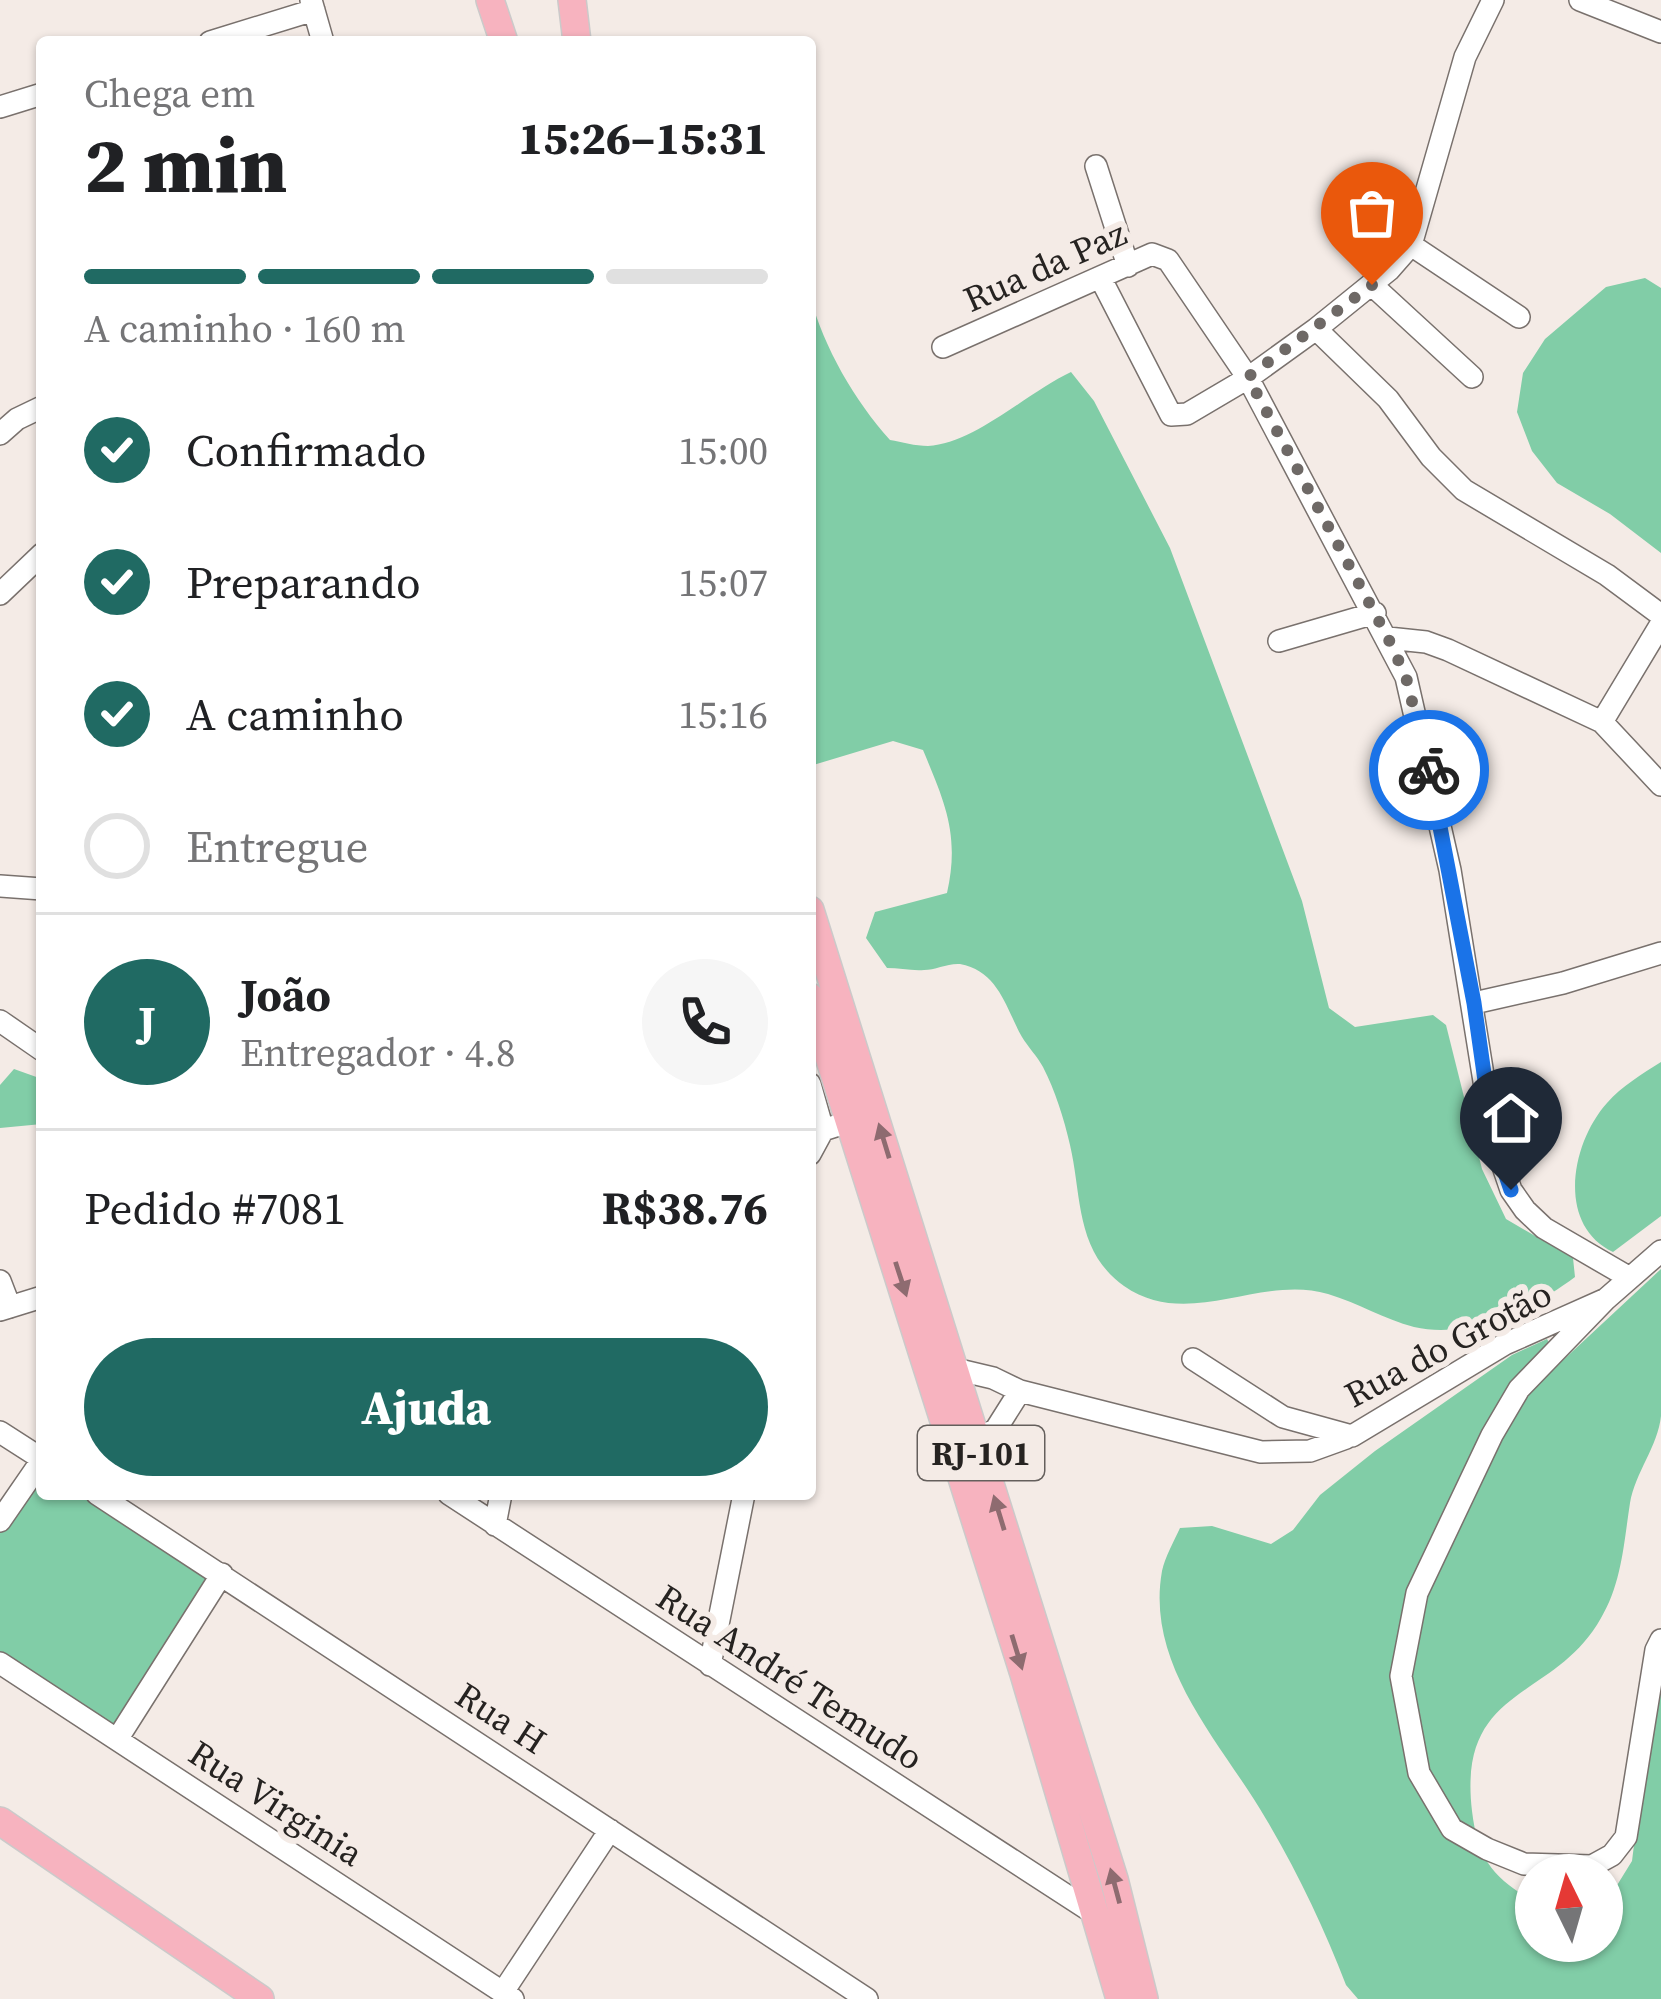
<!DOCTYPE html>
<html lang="pt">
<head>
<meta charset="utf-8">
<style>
  :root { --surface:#fff; --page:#f6f6f6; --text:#202124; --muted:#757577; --line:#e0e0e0; --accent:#206a63 }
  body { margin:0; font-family:"Source Serif 4",serif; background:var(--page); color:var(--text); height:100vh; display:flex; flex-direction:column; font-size:45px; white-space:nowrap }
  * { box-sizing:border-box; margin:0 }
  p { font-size:39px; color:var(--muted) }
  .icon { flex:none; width:66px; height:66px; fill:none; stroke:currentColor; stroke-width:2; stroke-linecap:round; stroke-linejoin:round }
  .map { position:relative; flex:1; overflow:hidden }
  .sheet { position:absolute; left:36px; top:36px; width:780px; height:1464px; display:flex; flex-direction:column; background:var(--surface); border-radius:12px; box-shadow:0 3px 9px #0004 }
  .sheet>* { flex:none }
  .needle { width:78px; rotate:355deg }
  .controls { position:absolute; left:1515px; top:1854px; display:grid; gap:24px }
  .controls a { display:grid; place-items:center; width:108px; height:108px; border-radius:50%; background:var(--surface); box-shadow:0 3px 9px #0004; font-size:60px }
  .pin { position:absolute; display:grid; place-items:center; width:102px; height:102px; color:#fff; margin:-123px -51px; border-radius:50% 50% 50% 0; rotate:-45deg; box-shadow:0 0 12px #0007 }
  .pin .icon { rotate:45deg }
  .courier { position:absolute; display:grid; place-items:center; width:120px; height:120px; margin:-60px; border:9px solid #1a73e8; border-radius:50%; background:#fff; color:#222; box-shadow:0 3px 15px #0007 }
  .summary em { font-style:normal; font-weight:800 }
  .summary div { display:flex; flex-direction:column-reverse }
  .summary { display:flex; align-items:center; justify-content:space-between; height:204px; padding:0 48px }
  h1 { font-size:78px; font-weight:800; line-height:90px }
  .bar { display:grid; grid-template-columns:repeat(4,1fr); gap:18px 12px; align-content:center; height:144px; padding:0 48px }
  .bar i { height:15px; border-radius:9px; background:var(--line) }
  .bar .on { background:var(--accent) }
  .bar p { grid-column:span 4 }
  .line { display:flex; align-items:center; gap:30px; padding:0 48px; border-top:3px solid var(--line) }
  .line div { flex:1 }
  .round { display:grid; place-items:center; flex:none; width:126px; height:126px; border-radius:63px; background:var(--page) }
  ol { padding:0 48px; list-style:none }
  li { display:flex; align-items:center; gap:36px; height:132px }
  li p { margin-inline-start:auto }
  li .icon { padding:12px; border-radius:50%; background:var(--accent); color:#fff; stroke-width:4 }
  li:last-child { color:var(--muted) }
  li i { width:66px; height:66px; border:6px solid var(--line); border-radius:50% }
  .cta { display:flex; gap:24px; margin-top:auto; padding:24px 48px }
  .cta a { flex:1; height:138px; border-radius:72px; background:var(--accent); color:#fff; font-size:48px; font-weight:800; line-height:138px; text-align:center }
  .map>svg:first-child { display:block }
  .green { fill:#81cda7 }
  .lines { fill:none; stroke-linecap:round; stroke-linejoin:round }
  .minor-casing { stroke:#79716d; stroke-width:24 }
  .major-casing { stroke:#cbcaca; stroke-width:30 }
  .minor { stroke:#fff; stroke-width:21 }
  .major { stroke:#f7b3bf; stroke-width:27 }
  .oneway { fill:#8e6b70 }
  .done { stroke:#6e6966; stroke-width:12; stroke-dasharray:0 21.6 }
  .route { stroke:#1a73e8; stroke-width:15 }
  .labels { text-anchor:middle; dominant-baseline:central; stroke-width:12; stroke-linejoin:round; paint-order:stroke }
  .shield { fill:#f4ebe6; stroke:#645f5c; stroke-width:3 }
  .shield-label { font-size:33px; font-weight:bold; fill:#262321 }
  .street-label { font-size:36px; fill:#262321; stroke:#f4ebe6 }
</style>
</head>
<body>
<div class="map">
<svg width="1661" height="1999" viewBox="0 0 1661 1999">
  <rect width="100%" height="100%" fill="#f4ebe6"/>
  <path class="green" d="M1645,278L1661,288V553L1610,514L1557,483L1532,451L1517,412L1523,373L1545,339L1606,287Z
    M810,296C824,348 855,401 890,440C902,442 915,446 928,446C974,444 1028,392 1071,372L1094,401L1170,548L1302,901L1329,1008L1355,1027L1433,1015L1446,1025L1482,1169L1506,1219L1573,1258L1575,1277C1532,1309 1469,1340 1414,1327C1384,1319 1358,1303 1328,1294C1259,1274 1189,1331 1124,1286C1075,1251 1082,1196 1070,1145C1064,1119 1055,1090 1043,1067C1037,1056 1028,1047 1022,1037C1006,1009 999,971 960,964C948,963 935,970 924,970C912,971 899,968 887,968L866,938L875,912L947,893C960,835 945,803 923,750L893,741L810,766Z
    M1661,1062V1216L1613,1252C1556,1225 1571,1143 1607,1103C1622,1086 1642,1074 1661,1062Z
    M14,1069L42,1079V1124L0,1128V1085Z
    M1661,1269C1661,1317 1661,1369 1661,1416C1658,1446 1635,1473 1630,1503C1624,1541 1622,1583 1601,1618C1554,1702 1457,1684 1472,1811C1478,1861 1494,1878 1536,1903V1941H1602V1899L1611,1895L1632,1861L1647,1741L1661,1692V1999H1358L1346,1985C1324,1928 1298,1873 1266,1819C1222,1743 1145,1667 1162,1571C1165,1557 1174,1541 1180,1528L1212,1526L1271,1544L1293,1530L1320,1495L1375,1451L1512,1355L1547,1339L1560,1363Z
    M42,1460V1494H97L222,1574L118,1738L0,1663V1521Z"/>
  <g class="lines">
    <defs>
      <path id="minor" d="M311,0L323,42
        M1580,0L1661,32
        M210,42L314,10
        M0,107L42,94
        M1096,166L1128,266
        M1411,245L1519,317
        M1101,279L1171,415L1187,414L1248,378L1316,329L1389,270L1411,245L1465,57L1493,0
        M1372,285L1472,377
        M1316,329L1388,399L1431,457L1464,490L1607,575L1661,615
        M943,347L1152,254L1168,260L1248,378L1406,677L1450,870L1493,1137L1511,1190L1525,1210L1544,1228L1630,1278
        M0,434L17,419L42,407
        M0,594L42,554
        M1388,638L1426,642L1448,650L1602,722L1661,785
        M1279,641L1375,613
        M1602,722L1661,624
        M0,886L42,889
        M1474,1003L1563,983L1661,953
        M0,1021L42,1050
        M810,1084L823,1130
        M810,1154L823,1130L851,1121
        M0,1281L10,1307
        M1606,1299L1519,1389L1492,1435L1417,1593L1401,1676L1419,1773L1452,1829L1487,1849L1524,1864L1592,1866L1612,1855L1626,1837L1656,1650L1661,1640
        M0,1310L42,1297
        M1193,1359L1283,1417L1352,1436L1505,1344L1606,1299L1661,1251
        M955,1369L993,1378L1020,1391L1261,1452L1310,1451L1346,1438
        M0,1432L42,1459
        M977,1441L996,1429L1020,1391
        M97,1494L867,1999
        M449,1494L1095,1914
        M0,1521L42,1460
        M495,1525L501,1494
        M0,1663L513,1999
        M710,1665L744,1494
        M118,1738L222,1574
        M503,1992L610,1830"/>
      <path id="major" d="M490,0L504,42
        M572,0L577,42
        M810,910L1114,1879L1144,1999
        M810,997L1024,1674L1120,1999
        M0,1821L260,1999"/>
    </defs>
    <use href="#minor" class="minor-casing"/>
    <use href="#major" class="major-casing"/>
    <use href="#minor" class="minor"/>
    <use href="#major" class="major"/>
  </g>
  <defs><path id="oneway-solid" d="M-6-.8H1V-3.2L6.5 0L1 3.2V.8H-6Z" transform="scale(3)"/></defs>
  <g class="oneway">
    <use href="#oneway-solid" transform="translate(884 1141) rotate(-107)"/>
    <use href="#oneway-solid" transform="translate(901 1279) rotate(72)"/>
    <use href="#oneway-solid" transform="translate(999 1513) rotate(-107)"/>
    <use href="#oneway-solid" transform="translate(1017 1652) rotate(73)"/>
    <use href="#oneway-solid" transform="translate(1115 1886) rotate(-105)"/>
  </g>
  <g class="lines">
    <path class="done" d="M1372,285L1248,377L1388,638L1406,677L1429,770"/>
    <path class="route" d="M1429,770L1474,1003L1493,1137L1511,1190"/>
  </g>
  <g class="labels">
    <rect class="shield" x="918" y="1426" width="126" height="54" rx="9"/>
    <g class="shield-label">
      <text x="981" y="1453">RJ-101</text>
    </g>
    <g class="street-label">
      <text transform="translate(1045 266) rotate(-24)">Rua da Paz</text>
      <text transform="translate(1448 1344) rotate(-28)">Rua do Grotão</text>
      <text transform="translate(790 1677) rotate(33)">Rua André Temudo</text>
      <text transform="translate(501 1718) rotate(33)">Rua H</text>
      <text transform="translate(276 1803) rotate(33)">Rua Virginia</text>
    </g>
  </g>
</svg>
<div class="controls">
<a><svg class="needle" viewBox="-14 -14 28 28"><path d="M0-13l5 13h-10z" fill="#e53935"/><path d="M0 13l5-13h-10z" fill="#757577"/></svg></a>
</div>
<div class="pin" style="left:1372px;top:285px;background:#ea580c"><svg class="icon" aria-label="bag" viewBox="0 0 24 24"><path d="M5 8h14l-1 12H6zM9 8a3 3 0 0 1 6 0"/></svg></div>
<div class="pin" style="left:1511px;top:1190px;background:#1f2937"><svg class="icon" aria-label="home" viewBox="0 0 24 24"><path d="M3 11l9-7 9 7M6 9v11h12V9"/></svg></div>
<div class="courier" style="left:1429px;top:770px"><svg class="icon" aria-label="bike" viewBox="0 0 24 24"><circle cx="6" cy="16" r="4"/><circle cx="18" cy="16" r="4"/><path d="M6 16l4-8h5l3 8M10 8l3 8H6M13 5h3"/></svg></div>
<section class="sheet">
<div class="summary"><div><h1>2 min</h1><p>Chega em</p></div><em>15:26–15:31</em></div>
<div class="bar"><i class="on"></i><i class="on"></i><i class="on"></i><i></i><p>A caminho · 160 m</p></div>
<ol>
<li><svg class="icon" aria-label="check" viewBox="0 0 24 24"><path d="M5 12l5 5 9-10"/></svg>Confirmado<p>15:00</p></li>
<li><svg class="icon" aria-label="check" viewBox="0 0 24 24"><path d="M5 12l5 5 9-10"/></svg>Preparando<p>15:07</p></li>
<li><svg class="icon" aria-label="check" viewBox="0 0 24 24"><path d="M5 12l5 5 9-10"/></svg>A caminho<p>15:16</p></li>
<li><i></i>Entregue</li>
</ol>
<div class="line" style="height:216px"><b class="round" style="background:var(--accent);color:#fff">J</b><div><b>João</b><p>Entregador · 4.8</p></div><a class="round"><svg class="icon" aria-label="phone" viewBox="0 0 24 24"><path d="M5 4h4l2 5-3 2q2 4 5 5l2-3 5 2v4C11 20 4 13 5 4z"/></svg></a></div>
<div class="line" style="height:156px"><div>Pedido #7081</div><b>R$38.76</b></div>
<div class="cta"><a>Ajuda</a></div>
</section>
</div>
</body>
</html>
